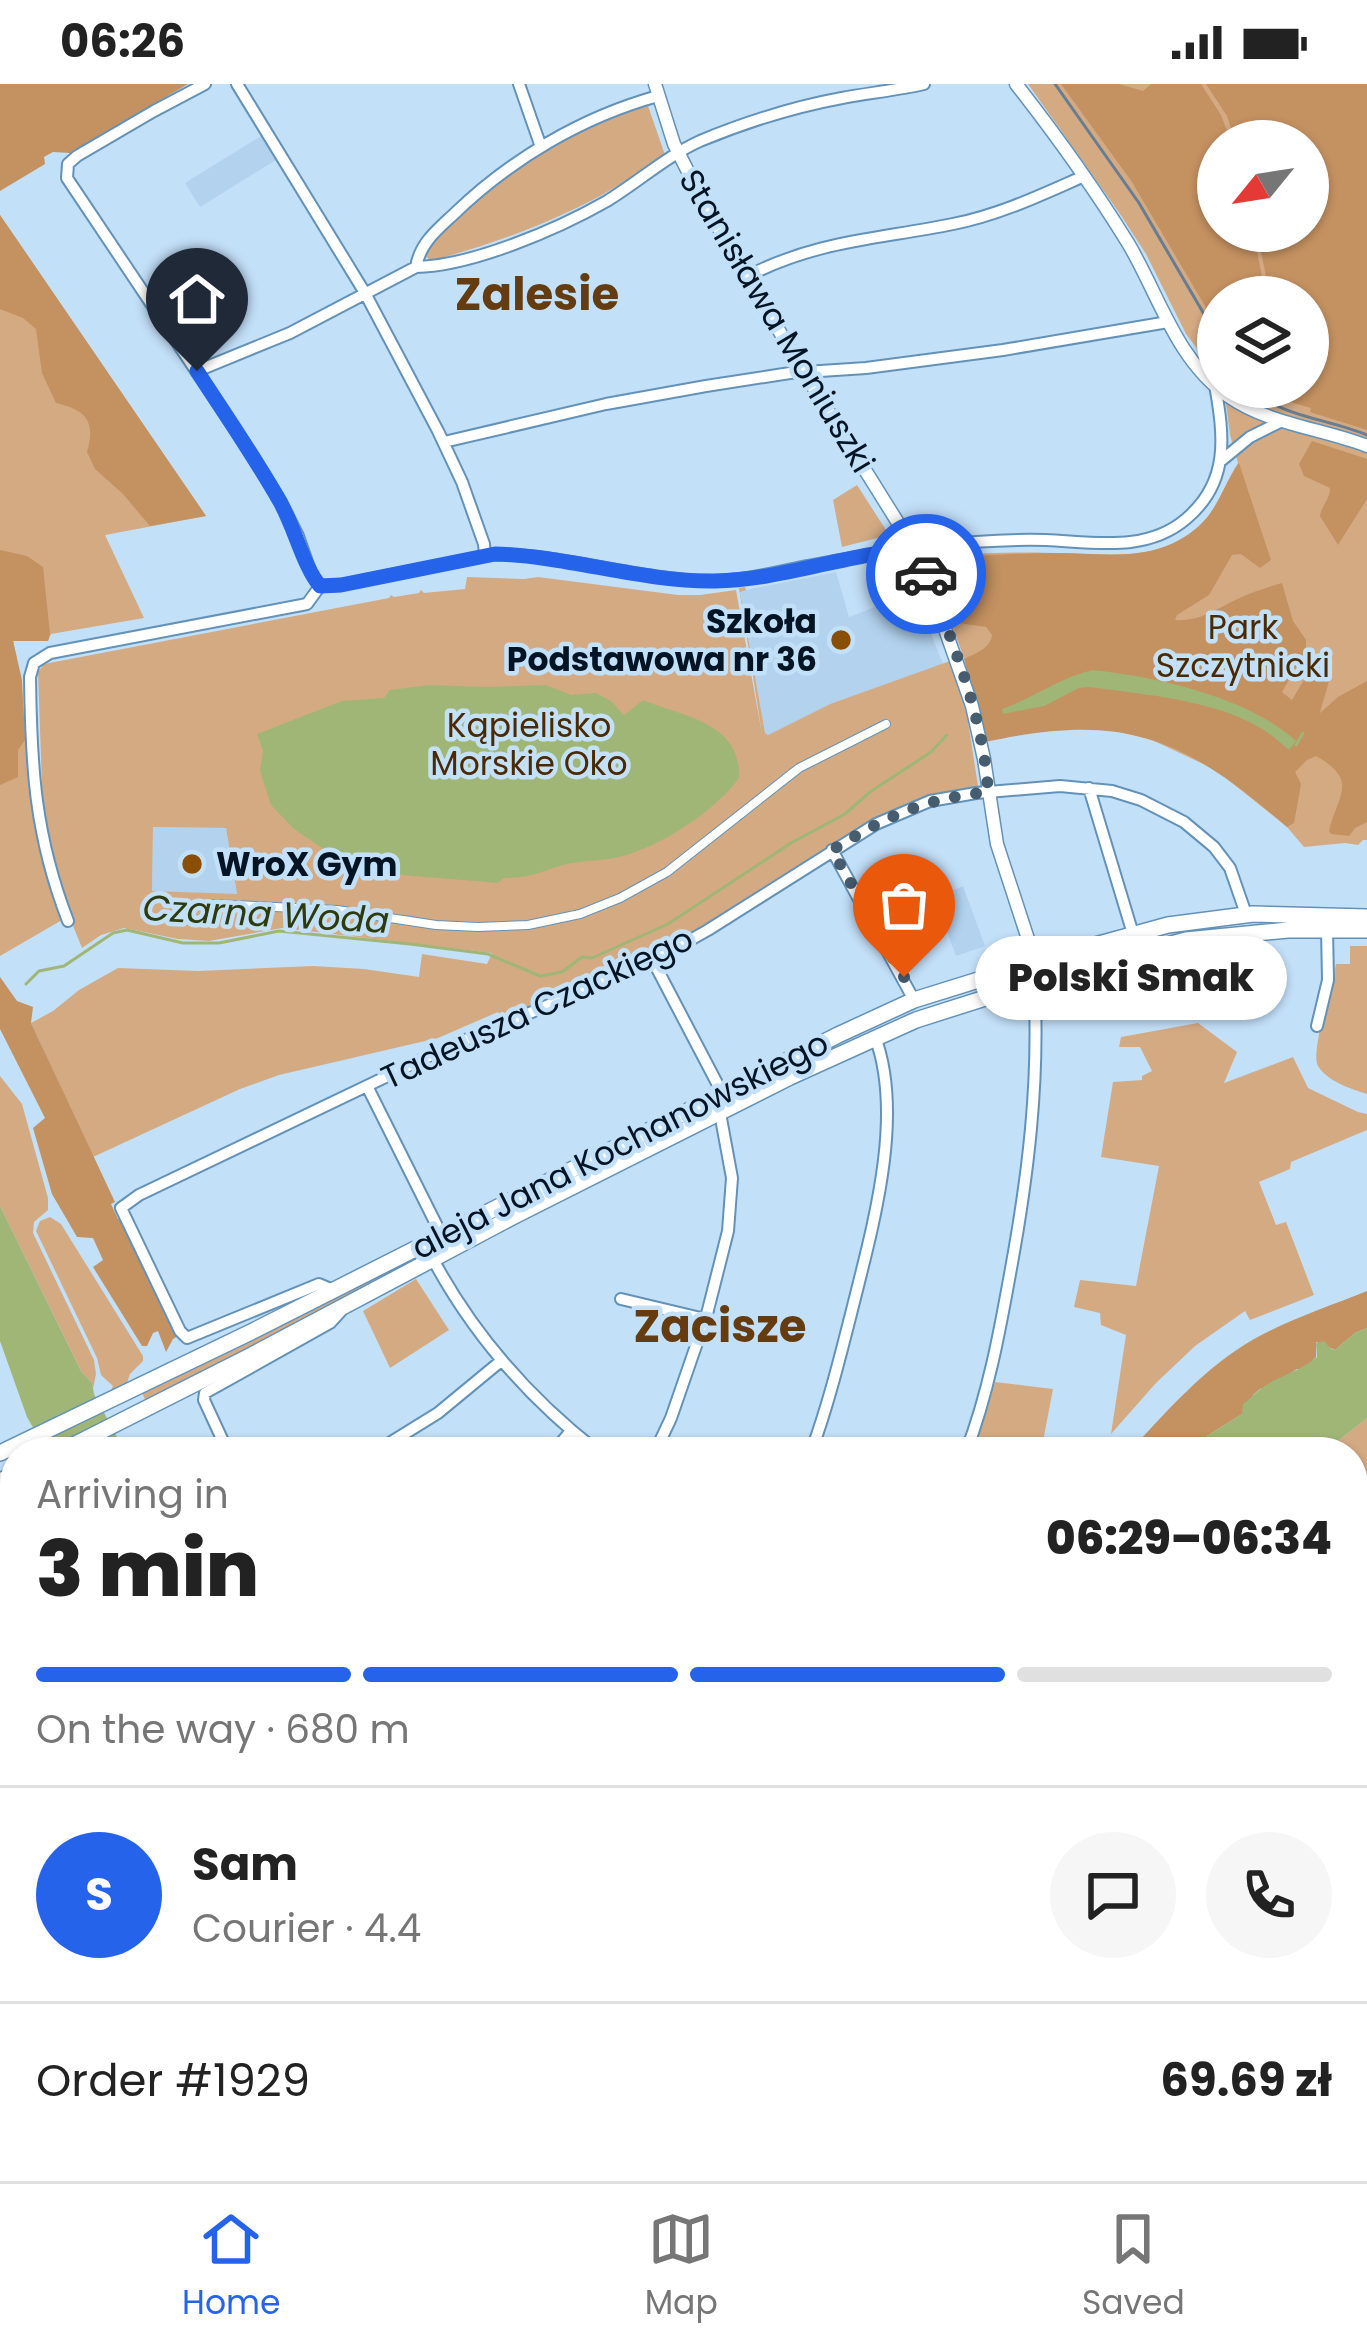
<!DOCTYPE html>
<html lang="en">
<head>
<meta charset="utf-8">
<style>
  :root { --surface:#fff; --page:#f6f6f6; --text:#222; --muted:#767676; --line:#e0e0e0; --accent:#2563eb }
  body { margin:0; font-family:Poppins,sans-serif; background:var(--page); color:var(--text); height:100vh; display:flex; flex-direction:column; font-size:45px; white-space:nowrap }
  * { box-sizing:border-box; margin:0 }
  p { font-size:39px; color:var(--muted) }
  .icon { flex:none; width:66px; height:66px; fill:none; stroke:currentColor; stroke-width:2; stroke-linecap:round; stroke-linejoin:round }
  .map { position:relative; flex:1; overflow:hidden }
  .drawer { position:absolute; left:0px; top:1353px; width:1368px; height:744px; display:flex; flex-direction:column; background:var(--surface); border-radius:48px 48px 0 0; box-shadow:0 3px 9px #0004 }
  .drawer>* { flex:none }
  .needle { width:78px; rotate:240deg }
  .tools { position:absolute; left:1197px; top:36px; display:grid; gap:24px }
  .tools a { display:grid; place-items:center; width:132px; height:132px; border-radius:50%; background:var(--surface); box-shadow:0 3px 9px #0004; font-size:60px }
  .pin { position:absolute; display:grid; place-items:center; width:102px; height:102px; color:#fff; margin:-123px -51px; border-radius:50% 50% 50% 0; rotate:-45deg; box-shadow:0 0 12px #0007 }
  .pin .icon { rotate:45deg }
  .courier { position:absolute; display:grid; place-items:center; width:120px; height:120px; margin:-60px; border:9px solid #2563eb; border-radius:50%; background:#fff; color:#222; box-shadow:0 3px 15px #0007 }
  .bubble { position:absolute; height:84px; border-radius:42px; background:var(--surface); box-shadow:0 3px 9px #0004; font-size:39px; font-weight:800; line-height:84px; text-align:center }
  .head em { font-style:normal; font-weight:800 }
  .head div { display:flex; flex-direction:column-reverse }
  .head { display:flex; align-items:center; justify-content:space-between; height:204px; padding:0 36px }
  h1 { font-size:78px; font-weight:800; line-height:90px }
  .bar { display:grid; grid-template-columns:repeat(4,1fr); gap:18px 12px; align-content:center; height:144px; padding:0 36px }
  .bar i { height:15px; border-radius:9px; background:var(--line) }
  .bar .active { background:var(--accent) }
  .bar p { grid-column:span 4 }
  .line { display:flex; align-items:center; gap:30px; padding:0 36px; border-top:3px solid var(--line) }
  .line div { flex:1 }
  .round { display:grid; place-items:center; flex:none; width:126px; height:126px; border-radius:63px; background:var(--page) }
  .status { display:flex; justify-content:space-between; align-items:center; height:84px; padding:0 60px; background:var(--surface); direction:ltr }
  .status svg { height:33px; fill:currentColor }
  .tab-bar { display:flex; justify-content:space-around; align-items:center; height:168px; border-top:3px solid var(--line); background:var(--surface); font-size:33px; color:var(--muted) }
  .tab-bar a { display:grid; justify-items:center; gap:6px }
  .tab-bar .active { color:var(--accent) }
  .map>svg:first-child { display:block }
  .built { fill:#b2d2ee }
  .green { fill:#d4aa83; fill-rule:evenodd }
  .forest { fill:#c49161 }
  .water { fill:#a0b677 }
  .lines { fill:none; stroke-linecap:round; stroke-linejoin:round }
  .stream { stroke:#a0b677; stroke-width:3 }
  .pedestrian-casing { stroke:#6392b9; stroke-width:10 }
  .minor-casing { stroke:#6392b9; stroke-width:14 }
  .tertiary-casing { stroke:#6392b9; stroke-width:15 }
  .secondary-casing { stroke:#6392b9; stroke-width:18 }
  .pedestrian { stroke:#fff; stroke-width:8 }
  .minor { stroke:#fff; stroke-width:10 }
  .tertiary { stroke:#fff; stroke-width:12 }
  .secondary { stroke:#fff; stroke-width:15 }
  .tram { stroke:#667d92; stroke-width:3 }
  .done { stroke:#465c6f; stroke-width:12; stroke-dasharray:0 21.6 }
  .route { stroke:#2563eb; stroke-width:15 }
  .poi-dot { fill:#895005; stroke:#c3e0f9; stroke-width:4.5 }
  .labels { text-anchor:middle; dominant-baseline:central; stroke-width:9; stroke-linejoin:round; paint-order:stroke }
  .street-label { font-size:33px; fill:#031524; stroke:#c3e0f9 }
  .poi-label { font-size:33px; font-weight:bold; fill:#031524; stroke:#c3e0f9; text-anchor:end }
  .park-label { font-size:33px; fill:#4b2a01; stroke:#c3e0f9 }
  .water-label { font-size:36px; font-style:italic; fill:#2d3a0b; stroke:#c3e0f9 }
  .district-label { font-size:45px; font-weight:bold; fill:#643c0f; stroke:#c3e0f9 }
</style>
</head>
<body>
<div class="status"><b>06:26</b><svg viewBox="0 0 49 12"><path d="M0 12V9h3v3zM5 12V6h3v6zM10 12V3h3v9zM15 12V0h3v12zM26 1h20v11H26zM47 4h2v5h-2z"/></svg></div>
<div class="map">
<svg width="1367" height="2097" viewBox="0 0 1367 2097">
  <rect width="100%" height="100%" fill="#c3e0f9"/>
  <path class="built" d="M261,52L276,76L200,123L185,99Z
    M836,488L849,533L914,508L943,580L830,620L768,651L765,649L740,507Z
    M153,743L226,744L237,811L152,807Z
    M963,802L985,862L956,872L935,815Z"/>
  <path class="green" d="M1028,0H1367V756H1363L1358,761L1345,759L1304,763L1287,743L1216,686L1152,656L1108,645H1056L1033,648L979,631L965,577L931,483L932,477C965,467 1028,468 1063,469C1114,471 1167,478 1205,436C1220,419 1226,397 1238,379L1230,351L1224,303H1308V213H1218V292L1186,250L1146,170L1120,130ZM1218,57H1308V147H1218Z
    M647,19L665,71C593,123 522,151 438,175L431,176L426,173L428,162L456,134L534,72L595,39Z
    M0,131L206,432L105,451L144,534L51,550L48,557L13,556C26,612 24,669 34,725C40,763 52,799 62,836L0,872Z
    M857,401L886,446L885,452L842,463L833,416Z
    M467,493L524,495L538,493L678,511H700L736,506L762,650L739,504L745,503L746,506L740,508L765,649L768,651L830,620L950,577L967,631L978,702L919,717L883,731L700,846L648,875L502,937L498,928L438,954L279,991L240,1005L93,1073L31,939L53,927L79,906L118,884L198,887L313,882L364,885L419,893L422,870L487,880L492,869L282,844L209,857L178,855L124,844L101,851L82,864L63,817L43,732L38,588L44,580L389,514L391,511L394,513L419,509L421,506L424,509L465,505ZM153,743L226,744L237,810L152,807Z
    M1350,862H1367V1010C1351,1005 1327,997 1318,982C1310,967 1333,901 1336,880H1350Z
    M1198,939L1237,968L1224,999L1293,973L1308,1004L1358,1028L1367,1030V1046L1291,1078L1290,1085L1259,1098L1276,1141L1286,1138L1314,1211L1250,1236L1245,1227L1195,1262L1156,1299L1111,1350L1126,1251L1101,1241L1100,1229L1074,1223L1080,1196L1136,1202L1159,1082L1101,1073L1113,998L1142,996V992L1152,987L1140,963H1119L1121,953Z
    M0,992L22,1020L48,1114V1126L34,1138L33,1149L94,1276L96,1290L93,1305L92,1299L81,1287L0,1122Z
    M50,1133L61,1140L143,1272V1277L130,1290L127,1299L111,1306L113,1302L101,1291L97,1274L36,1147L40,1137Z
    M424,1168L413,1179L147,1319L141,1307Z
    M416,1195L449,1246L390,1284L363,1227Z
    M995,1298L1053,1305L1041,1368H974Z
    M1367,1334V1574L1360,1454L1353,1457V1368H1324Z
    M1367,1602V2097H958L956,2084L947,2083L945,2097H911L910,2082H1353V1623Z
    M0,1676L15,1704V1810L0,1783Z
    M0,1809L15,1836V1992L0,2001Z
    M32,2082H150L159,2097H16L34,2087Z
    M608,2082H756L753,2097H603Z"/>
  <path class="forest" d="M0,0H188L70,69L53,68L44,73L45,80L0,107Z
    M1061,0H1119L1143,7L1151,0H1201L1221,31L1231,57H1218V147H1253L1266,213H1218V244L1132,98Z
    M1206,0H1367V346L1310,328L1311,324L1287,317L1265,305L1308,303V213H1270L1257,147H1308V57H1235L1227,32Z
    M0,131L206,432L150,442L123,410L95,385L87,368C96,337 86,326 56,319L42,289L36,245L23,234L0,225Z
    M1312,357L1367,375V415L1338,461L1320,432C1322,421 1330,415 1330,404L1304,392L1299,380Z
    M1239,379L1271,476L1260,484L1241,470L1232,471L1209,511L1177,531L1175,536C1201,538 1219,523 1242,513C1255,507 1269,503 1282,499L1293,537L1306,556V566L1282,608L1292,616L1322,566C1340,581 1324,609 1320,629L1338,613L1367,597V738L1355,744L1349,752L1331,750L1329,747C1337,711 1360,697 1316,672L1307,676L1295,688L1301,700L1294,739L1287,743C1182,652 1124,628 985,658L964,575C976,569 990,565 992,551L986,543L951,538L931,483L934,475C975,472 1016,469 1056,469C1108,469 1156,480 1199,442C1218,425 1224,400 1239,379Z
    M0,466L27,472L43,483L50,550L48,557H13L22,596L25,656L18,666V693L0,701Z
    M0,893L17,917L33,923L31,939L115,1118L111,1120L118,1135L123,1136L178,1252L173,1255L166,1268L158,1247L153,1249L147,1262H142L93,1183L103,1176L93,1154L77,1153L52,1110L33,1044L45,1034L0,945Z
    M1367,1207V1244L1355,1249L1335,1266L1316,1258V1273L1305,1285H1297L1273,1301L1260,1305L1254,1310L1242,1330L1207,1352L1196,1368H1129C1167,1327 1205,1283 1254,1255C1290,1235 1330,1222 1367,1207Z
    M0,1419L15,1449V1543L0,1519Z"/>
  <path class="water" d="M1093,586C1157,593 1248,613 1296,657L1289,666C1279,658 1270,649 1259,643C1209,615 1146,611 1090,603L1079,604L1044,622L1003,630L1002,625C1034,614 1060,593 1093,586Z
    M429,601L487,603L546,601L571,611L596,609L611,617L624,631L643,616C684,633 741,638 739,694C715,727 663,761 623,772C606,777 586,776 567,780C540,787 534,794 504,794L498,799L402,791L370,779L337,772L319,762L294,745L271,721L260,687L263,667L257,650L342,617L384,614L390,606Z
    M0,1122L81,1287L92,1299L94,1310L125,1368H47L27,1333L0,1257Z
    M1367,1244V1334L1324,1368H1196L1207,1352L1242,1330L1243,1320C1249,1316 1253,1311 1258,1307C1276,1292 1300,1288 1317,1273L1316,1259L1324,1257L1331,1265L1335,1266L1355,1249Z
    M0,1557L15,1585V1704L0,1676Z
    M378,2082H474L482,2097H385Z"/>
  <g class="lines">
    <path class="stream" d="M1296,661L1303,649
      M26,900L39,887L64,882L113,849L127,846L183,859H219L279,847L410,860L488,870L540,892L562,888L582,873L592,874L668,840L791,759L845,730L870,708L931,668L947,651"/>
    <defs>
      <path id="pedestrian" d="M212,820L337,826L436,841L478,843L528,841L580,830L620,814L667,788L799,684L886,640"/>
      <path id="minor" d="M205,0L154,27L77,72L68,80L67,94L241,354L281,418L298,452L311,489L320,502
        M237,0L365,209L438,347L462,398L484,460L485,471
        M519,0L541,63
        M416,183C420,159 437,146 454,130C511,75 582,33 658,12
        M748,192C818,156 880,155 953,140C999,131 1041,111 1084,92
        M197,287L290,249L416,183C472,182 558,145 607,117C638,98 667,72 700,57C746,38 793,23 842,14C869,9 897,6 924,0
        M444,358L606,320L706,302L790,289L866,284L1003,266L1168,238
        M1222,376L1250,353L1282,337
        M320,502L341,501L495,470C567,471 638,496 711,497C748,497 783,486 819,480C893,466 970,454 1046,456C1093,458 1146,469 1186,435C1230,398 1224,352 1215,301
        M1089,704L1133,850
        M832,766L914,916
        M68,837C35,752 31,683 30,593L34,579L50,569L307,520L320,502
        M653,877L719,1003L720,1029L732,1094L728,1147L707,1230L671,1334L655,1368
        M1317,942L1328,896L1327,845
        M367,1002L442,1152
        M425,1160C466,1242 526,1312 598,1368
        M333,1206L319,1200L187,1254L180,1247L121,1124L139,1111L444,965L653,877L708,846L876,740L930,717L976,709L1060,702L1112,707L1141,716L1184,738L1214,763L1230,784L1246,830
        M621,1215L705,1235
        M228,1368L204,1316L205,1309L330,1239L341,1227
        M375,1368L438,1329L501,1277
        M553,1368L571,1347
        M811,1368C828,1322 840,1273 852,1226C872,1145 905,1033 875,953
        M966,1368C988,1310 999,1251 1010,1190C1028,1093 1040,996 1034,898"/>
      <path id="tertiary" d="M655,0L674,60L705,121L797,277L920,474L972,622L984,675L997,760L1029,858L1034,898
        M1016,0C1056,51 1094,104 1128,159C1159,211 1176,276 1228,312C1270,341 1321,344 1367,362"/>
      <path id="secondary" d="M60,1368L248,1273L516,1131L790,993L916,936L1070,887L1186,856L1288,846H1367
        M0,1369L253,1247L838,951L914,916L1059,871L1168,841L1253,830L1367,833
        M0,1397L15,1390"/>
    </defs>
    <use href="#pedestrian" class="pedestrian-casing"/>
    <use href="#minor" class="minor-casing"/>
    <use href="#tertiary" class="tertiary-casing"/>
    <use href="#secondary" class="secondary-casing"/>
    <use href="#pedestrian" class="pedestrian"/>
    <use href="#minor" class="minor"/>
    <use href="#tertiary" class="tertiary"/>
    <use href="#secondary" class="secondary"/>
    <path class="tram" d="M1055,0L1139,119L1218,254
      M1249,303C1282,334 1327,334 1367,351"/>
  </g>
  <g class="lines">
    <path class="done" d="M904,893L832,766C887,732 923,715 988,708C984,634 953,559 926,490"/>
    <path class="route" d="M197,287C225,330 254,372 279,416C294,441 303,482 320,502L341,501L495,470C569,472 641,498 715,497C783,496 848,469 916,465L926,490"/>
  </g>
  <g class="poi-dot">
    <circle cx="841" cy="556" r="12"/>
    <circle cx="192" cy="780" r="12"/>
  </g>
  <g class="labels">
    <g class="street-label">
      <text transform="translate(777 237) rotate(59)">Stanisława Moniuszki</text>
      <text transform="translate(537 924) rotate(-25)">Tadeusza Czackiego</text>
      <text transform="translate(620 1061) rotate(-27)">aleja Jana Kochanowskiego</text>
    </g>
    <g class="poi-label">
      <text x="817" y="537">Szkoła<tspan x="817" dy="38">Podstawowa nr 36</tspan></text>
      <text x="216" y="780" text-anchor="start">WroX Gym</text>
    </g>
    <g class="park-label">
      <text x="1243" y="543">Park<tspan x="1243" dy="38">Szczytnicki</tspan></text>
      <text x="529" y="641">Kąpielisko<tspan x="529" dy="38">Morskie Oko</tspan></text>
    </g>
    <g class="water-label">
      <text transform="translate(266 830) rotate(3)">Czarna Woda</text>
    </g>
    <g class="district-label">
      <text x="537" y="210">Zalesie</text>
      <text x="720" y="1242">Zacisze</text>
    </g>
  </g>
</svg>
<div class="tools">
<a><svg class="needle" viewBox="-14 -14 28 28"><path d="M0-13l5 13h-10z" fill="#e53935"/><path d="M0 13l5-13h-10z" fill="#767676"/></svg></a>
<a><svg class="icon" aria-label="layers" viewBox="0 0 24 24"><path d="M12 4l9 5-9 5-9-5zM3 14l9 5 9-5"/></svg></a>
</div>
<div class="pin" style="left:904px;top:893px;background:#ea580c"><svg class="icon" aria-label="bag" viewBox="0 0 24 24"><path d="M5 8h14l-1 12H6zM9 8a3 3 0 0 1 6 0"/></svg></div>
<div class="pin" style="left:197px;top:287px;background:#1f2937"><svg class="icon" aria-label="home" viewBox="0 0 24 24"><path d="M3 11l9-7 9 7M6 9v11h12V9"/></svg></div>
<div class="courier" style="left:926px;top:490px"><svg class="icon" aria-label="car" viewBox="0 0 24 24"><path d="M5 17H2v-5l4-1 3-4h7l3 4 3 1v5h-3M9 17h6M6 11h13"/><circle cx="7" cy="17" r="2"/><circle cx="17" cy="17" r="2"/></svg></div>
<div class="bubble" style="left:975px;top:852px;width:312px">Polski Smak</div>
<section class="drawer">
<div class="head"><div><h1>3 min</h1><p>Arriving in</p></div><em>06:29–06:34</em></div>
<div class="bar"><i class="active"></i><i class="active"></i><i class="active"></i><i></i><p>On the way · 680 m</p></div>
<div class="line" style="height:216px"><b class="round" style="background:var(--accent);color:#fff">S</b><div><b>Sam</b><p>Courier · 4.4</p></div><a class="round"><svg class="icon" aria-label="chat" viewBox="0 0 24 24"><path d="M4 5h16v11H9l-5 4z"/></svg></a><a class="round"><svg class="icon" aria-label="phone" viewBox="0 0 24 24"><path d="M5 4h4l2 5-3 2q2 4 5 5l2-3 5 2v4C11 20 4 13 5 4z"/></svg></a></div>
<div class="line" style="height:156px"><div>Order #1929</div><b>69.69 zł</b></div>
</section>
</div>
<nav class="tab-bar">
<a class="active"><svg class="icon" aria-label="home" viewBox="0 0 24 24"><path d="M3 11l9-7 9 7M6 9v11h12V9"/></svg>Home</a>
<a><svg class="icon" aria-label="map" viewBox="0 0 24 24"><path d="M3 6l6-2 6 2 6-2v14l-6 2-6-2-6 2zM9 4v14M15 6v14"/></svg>Map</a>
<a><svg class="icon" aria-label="saved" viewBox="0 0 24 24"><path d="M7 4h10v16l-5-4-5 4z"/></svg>Saved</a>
</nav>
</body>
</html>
